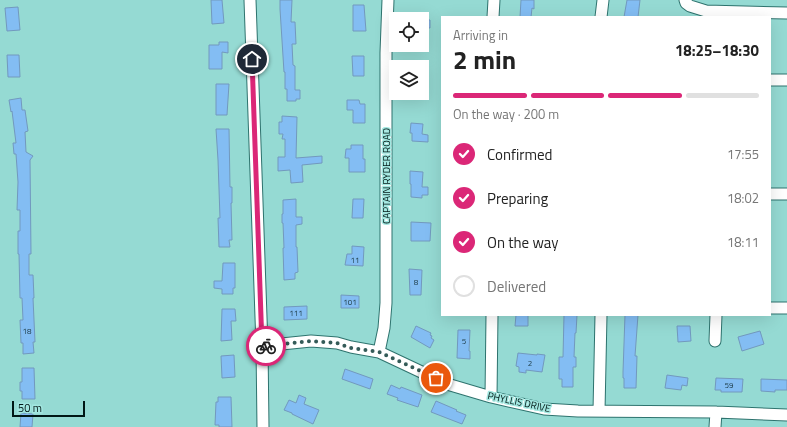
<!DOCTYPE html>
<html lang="en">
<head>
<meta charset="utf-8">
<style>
  :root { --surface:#fff; --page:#f2f2f2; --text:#222; --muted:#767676; --line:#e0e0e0; --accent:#db2777 }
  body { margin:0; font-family:"Titillium Web",sans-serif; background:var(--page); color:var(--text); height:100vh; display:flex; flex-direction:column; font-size:15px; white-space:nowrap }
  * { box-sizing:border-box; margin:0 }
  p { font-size:13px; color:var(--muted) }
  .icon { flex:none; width:22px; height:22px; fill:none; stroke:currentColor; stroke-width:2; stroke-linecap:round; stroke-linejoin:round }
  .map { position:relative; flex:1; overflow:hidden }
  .side { position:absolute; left:441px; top:16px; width:330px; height:300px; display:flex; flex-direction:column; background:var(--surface); border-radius:0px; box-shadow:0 4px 16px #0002 }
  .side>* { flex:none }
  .controls { position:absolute; left:389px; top:12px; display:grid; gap:8px }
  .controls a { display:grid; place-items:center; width:40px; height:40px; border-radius:0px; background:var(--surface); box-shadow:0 4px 16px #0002; font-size:20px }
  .scale { position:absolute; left:12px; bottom:10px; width:73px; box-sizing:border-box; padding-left:4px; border:2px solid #001715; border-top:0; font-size:11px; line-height:14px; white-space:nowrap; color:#001715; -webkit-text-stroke:3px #a2e7e0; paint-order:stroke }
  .pin { position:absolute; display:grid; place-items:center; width:34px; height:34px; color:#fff; margin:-17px; border:2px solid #fff; border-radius:50%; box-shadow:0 1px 4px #0007 }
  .courier { position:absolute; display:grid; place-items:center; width:40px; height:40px; margin:-20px; border:3px solid #db2777; border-radius:50%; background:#fff; color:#222; box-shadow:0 1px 5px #0007 }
  .headline em { font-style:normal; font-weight:700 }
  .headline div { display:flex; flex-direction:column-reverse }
  .headline { display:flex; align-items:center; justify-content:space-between; height:68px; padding:0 12px }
  h1 { font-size:26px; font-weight:700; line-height:30px }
  .bar { display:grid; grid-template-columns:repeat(4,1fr); gap:6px 4px; align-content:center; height:48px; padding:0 12px }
  .bar i { height:5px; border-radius:3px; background:var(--line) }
  .bar .selected { background:var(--accent) }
  .bar p { grid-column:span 4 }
  ol { padding:0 12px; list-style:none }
  li { display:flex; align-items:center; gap:12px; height:44px }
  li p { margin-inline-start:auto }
  li .icon { padding:4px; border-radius:50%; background:var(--accent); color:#fff; stroke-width:4 }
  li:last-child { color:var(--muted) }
  li i { width:22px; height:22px; border:2px solid var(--line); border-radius:50% }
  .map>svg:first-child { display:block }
  .building { fill:#83bdf3; stroke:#7299be }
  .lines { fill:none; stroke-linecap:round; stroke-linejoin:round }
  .street-casing { stroke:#2e736e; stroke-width:13 }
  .street { stroke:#fff; stroke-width:11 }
  .done { stroke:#345b58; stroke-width:4; stroke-dasharray:0 7.2 }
  .route { stroke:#db2777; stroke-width:5 }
  .labels { text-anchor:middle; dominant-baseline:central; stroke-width:3; stroke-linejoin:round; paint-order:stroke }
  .number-label { font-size:8px; fill:#21404c }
  .street-label { font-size:10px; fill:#001715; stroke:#a2e7e0 }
</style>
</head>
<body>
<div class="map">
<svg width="787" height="427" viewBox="0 0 787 427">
  <rect width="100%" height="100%" fill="#95dad3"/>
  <path class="building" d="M211,0H222L224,23L212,24Z
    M280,0H292L291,22H295L296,44H292L293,65L295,66V90H300V99H296V101H287V89H285V72H284L280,9Z
    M521,0H534V9L532,8L531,17H520Z
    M627,0H640L638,17H624Z
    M353,5H364L366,31H353Z
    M18,7L20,30L7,31L5,8Z
    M422,19L430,20V28L422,27Z
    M219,42H228V53L222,52V69H209V45H219Z
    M7,55H19L20,77H8Z
    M352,56H364V76H353Z
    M216,84H229L227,115H216Z
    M21,98L22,110H25L28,131L25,132L26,152L33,156L30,160L31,254H29V275H33L34,298H33L35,342H33L34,353L23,354V343H21L20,320H23L22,298H20L19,254H18V231H20V210H17L18,182L16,154H14L13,143H16L12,111L11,112L9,100Z
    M347,100H359L360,104H365V123H353V110H347Z
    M282,116L297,117L296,158L322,156V163L302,165L303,182L291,183L290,170L278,171V157H285V139H282L283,134H279V122H282Z
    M411,123L423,124L422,134L428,135V142L412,141V133H410Z
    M216,129H229L230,187H232V203H231L232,240H229L230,247H219L218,218H220L218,160Z
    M351,145H363V159H365V172H349V158H345L346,149H351Z
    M410,171L423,172L422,187H428V195H422V198L411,197V184H410Z
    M296,199V217H302V224L296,225V247H297L298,272L295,273V279L284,280L283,248H284L283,223H282V214H283V200Z
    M353,199H364L363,218H352Z
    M411,222L431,223L430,241H411Z
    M352,246L364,247L363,266L345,265L347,254H352Z
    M223,263H235V288H233V294H222V289L214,288V281H222Z
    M409,269L422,270L421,295H410Z
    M341,295L359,296V308H341Z
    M307,306V319L284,320V307Z
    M222,309H235L236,321H231L232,340L221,341Z
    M516,315H528V326H515Z
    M564,315H577L576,333H575L574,357H576V367H573V387H562V379H559V357H563Z
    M625,315H638L635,356H637L636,388H624V378H623V372Z
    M416,326L431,333L430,335L432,336L431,338L434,340L430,348L411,337Z
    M677,326H690L691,341L678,342Z
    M458,330H470L469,351H470V359L457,358Z
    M760,331L764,344L742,351L738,337Z
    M518,353L537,355V354L545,355L542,372L526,370V373L519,372V367L516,366Z
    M234,355L235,377L222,378L221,356Z
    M22,368H34L35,399H22V391H20V382H22Z
    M345,369L373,379L370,389L342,379Z
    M667,375L688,378L687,386L682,385L681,390L665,388Z
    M716,378L743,379L742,392H721V390H715Z
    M761,379L787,380V390H775V392L761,391Z
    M391,385L400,389L401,387L422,395L418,407L397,400L398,398L387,394Z
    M299,395L306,398L304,404L319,410L313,424L292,414V413L284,410L289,400L296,403Z
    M218,397H231L232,427H219V425H215L216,402H218Z
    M436,401L457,410L456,411L466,415L462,424L431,412Z
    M21,413L33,414L32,427H20Z"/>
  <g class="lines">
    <defs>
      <path id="street" d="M250,0L262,346L263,427
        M685,0L686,3L690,6L706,11L787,13
        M493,17L494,0
        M601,17L603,0
        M770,80H787
        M770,194H787
        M770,308H787
        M715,341L716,315
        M262,346L311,341L337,343L351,347L379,352L447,384L491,397L544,409L578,411L716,412L787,415
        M379,352L384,328L386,303V53L388,0
        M491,397L492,315
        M599,411L601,315
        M715,427L716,412"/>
    </defs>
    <use href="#street" class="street-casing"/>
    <use href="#street" class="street"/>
  </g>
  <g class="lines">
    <path class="done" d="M266,346L311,341L337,343L351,348L379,352L436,378"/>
    <path class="route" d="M252,59L262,346H266"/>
  </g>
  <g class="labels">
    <g class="number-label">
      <text x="355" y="260">11</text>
      <text x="416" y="282">8</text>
      <text x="350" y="302">101</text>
      <text x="296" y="313">111</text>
      <text x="27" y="331">18</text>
      <text x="464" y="341">5</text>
      <text x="530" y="363">2</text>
      <text x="729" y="385">59</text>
    </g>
    <g class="street-label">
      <text transform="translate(386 176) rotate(-90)">CAPTAIN RYDER ROAD</text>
      <text transform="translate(519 402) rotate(12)">PHYLLIS DRIVE</text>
    </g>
  </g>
</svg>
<div class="controls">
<a><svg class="icon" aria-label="locate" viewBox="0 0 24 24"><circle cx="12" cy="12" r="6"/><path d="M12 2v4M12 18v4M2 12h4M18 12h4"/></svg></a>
<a><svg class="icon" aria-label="layers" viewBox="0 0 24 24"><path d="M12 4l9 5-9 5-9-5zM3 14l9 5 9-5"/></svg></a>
</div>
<div class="scale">50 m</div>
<div class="pin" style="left:436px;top:378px;background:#ea580c"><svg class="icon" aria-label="bag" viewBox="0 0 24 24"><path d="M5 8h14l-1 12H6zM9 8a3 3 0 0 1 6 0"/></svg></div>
<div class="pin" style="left:252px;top:59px;background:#1f2937"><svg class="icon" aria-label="home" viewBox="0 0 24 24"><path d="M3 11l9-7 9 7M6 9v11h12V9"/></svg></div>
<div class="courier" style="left:266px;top:346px"><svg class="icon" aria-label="bike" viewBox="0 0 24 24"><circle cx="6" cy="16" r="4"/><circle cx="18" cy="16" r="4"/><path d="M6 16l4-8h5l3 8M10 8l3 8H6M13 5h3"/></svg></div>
<section class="side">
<div class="headline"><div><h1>2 min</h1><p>Arriving in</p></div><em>18:25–18:30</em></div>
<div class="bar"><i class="selected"></i><i class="selected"></i><i class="selected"></i><i></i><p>On the way · 200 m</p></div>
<ol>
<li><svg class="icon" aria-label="check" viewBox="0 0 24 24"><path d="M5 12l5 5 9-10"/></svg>Confirmed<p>17:55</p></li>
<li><svg class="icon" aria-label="check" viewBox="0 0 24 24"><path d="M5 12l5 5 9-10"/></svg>Preparing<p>18:02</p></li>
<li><svg class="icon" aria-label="check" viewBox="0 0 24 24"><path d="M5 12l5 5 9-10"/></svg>On the way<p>18:11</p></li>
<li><i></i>Delivered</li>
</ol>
</section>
</div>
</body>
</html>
